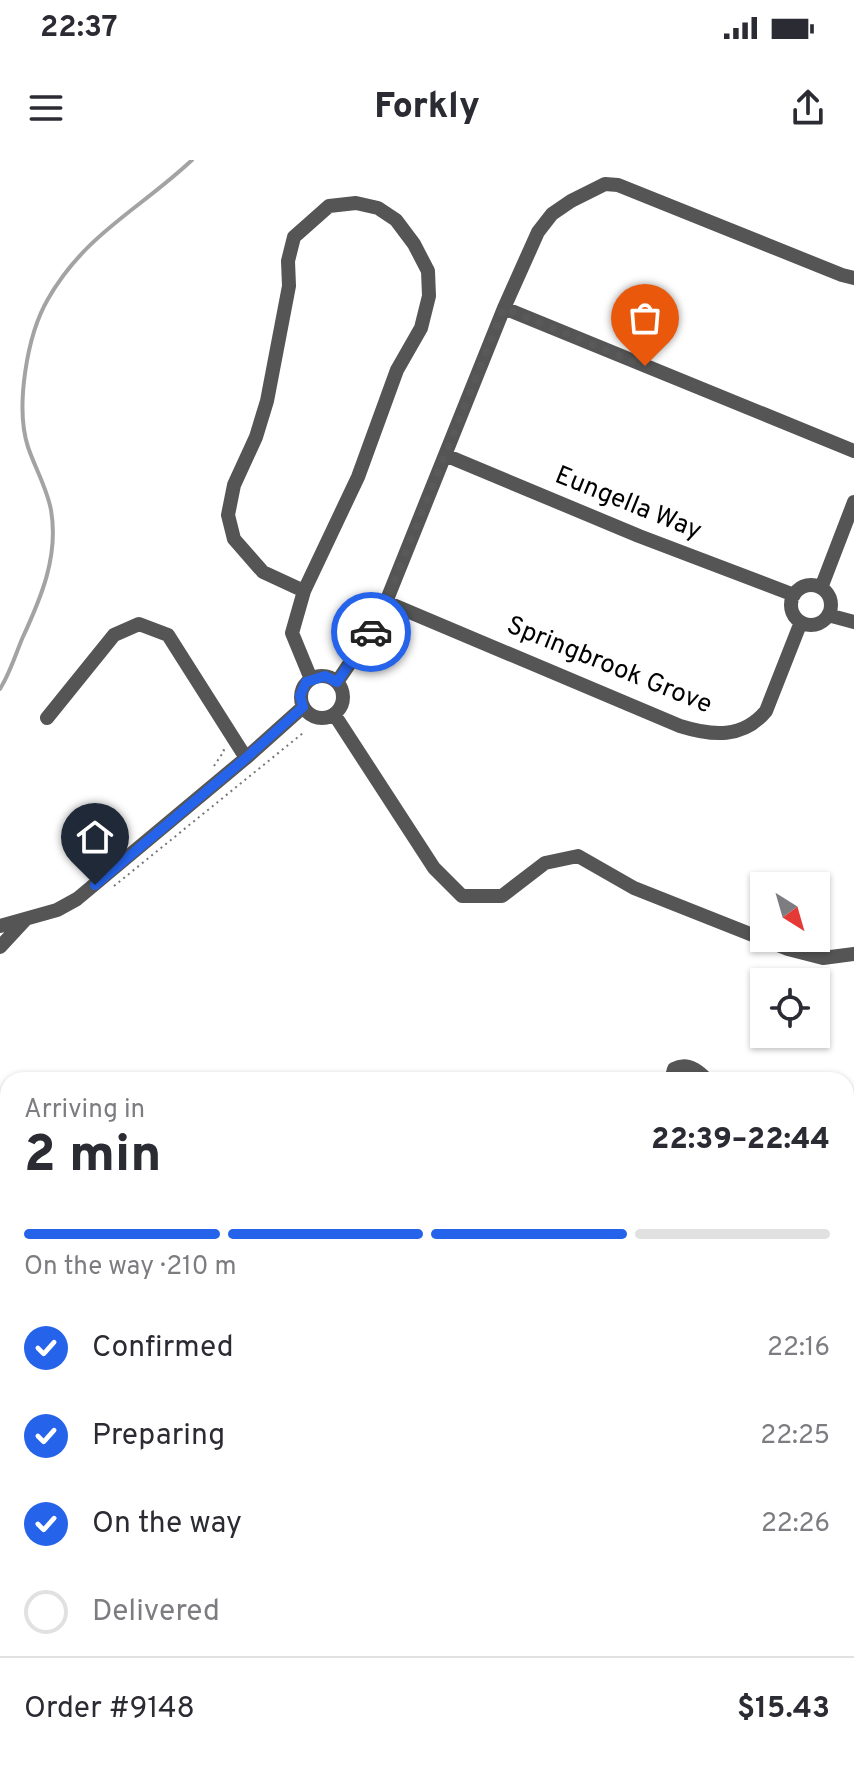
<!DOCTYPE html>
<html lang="en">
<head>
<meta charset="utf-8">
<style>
  :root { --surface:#fff; --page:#f2f2f3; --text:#2b2b33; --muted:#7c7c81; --line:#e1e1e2; --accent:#2563eb }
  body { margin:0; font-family:Overpass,sans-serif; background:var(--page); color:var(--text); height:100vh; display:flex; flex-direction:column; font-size:30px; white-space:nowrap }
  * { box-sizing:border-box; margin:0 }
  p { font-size:26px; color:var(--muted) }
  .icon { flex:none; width:44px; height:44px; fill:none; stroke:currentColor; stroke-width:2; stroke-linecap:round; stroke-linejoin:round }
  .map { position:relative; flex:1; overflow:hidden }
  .panel { position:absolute; left:0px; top:912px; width:854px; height:706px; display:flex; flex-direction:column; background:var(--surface); border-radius:24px 24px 0 0; box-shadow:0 2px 6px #0004 }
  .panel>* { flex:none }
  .needle { width:52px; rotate:143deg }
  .tools { position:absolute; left:750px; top:712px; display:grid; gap:16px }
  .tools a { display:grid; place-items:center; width:80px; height:80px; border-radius:0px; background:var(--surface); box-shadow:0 2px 6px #0004; font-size:40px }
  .pin { position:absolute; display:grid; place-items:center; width:68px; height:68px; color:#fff; margin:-82px -34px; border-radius:50% 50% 50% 0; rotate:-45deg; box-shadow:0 0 8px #0007 }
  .pin .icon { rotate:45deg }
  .courier { position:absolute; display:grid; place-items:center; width:80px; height:80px; margin:-40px; border:6px solid #2563eb; border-radius:50%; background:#fff; color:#222; box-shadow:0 2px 10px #0007 }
  .head em { font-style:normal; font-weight:800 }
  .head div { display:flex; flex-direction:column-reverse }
  .head { display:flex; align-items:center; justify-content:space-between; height:136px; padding:0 24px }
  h1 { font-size:52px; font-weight:800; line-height:60px }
  .bar { display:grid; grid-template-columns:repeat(4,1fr); gap:12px 8px; align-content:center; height:96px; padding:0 24px }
  .bar i { height:10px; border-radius:6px; background:var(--line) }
  .bar .current { background:var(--accent) }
  .bar p { grid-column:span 4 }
  .line { display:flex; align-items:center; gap:20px; padding:0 24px; border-top:2px solid var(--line) }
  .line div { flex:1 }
  ol { padding:0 24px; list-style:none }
  li { display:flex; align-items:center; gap:24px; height:88px }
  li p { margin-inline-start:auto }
  li .icon { padding:8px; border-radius:50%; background:var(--accent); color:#fff; stroke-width:4 }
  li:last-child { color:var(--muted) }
  li i { width:44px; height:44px; border:4px solid var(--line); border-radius:50% }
  .status { display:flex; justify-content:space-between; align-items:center; height:56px; padding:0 40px; background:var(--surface); direction:ltr }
  .status svg { height:22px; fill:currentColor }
  header { display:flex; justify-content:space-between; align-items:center; height:104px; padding:0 24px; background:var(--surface); font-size:36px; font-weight:800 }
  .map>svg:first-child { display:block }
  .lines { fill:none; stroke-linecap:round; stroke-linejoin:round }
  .stream { stroke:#a3a3a3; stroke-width:4 }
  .path { stroke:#777; stroke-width:2; stroke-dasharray:2 4; stroke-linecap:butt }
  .minor { stroke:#555; stroke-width:14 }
  .done { stroke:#595959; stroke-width:8; stroke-dasharray:0 14.4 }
  .route { stroke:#2563eb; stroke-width:10 }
  .labels { text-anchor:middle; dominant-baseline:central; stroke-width:7; stroke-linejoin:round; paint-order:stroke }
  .street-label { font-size:26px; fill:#000; stroke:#fff }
</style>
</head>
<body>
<div class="status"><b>22:37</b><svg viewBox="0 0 49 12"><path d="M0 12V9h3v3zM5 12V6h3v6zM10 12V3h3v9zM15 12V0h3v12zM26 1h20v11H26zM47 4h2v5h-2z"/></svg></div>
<header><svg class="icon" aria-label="menu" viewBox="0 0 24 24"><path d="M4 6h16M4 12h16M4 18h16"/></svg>Forkly<svg class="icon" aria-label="share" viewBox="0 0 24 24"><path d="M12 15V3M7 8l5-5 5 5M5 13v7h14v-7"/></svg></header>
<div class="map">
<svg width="854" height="1617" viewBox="0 0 854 1617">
  <rect width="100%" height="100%" fill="#fff"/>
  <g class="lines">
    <path class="stream" d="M0,529C10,513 15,496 22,479C41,438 59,396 51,350C47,328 35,308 28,287C15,247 27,175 48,139C85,74 140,49 192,0"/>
    <path class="path" d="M214,606L224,591L223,588
      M114,726L303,573
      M0,1546L8,1559
      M0,1612L3,1617"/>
    <path class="minor" d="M504,148L854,291
      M445,295L639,376L794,435
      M791 445a20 20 0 1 1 40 0a20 20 0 1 1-40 0Z
      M821,428L854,342
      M304,431L263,412L234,379L228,355L234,325L256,277L267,241L289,126L288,101L294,77L329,46L356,43L378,48L396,60L414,84L428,111L429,136L421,168L397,210L358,317L304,431L292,473L311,519
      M386,442L680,566C712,576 743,579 766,551L801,462
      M828,455L854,462
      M301 537a21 21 0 1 1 42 0a21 21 0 1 1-42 0Z
      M337,522L373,469L386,442L504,148L538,72L552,54L571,41L605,24L618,25L842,115L854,118
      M334,554L434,708L462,736H502L545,703L578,696L634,728L788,789L823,798L854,794
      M47,558L114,475L139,464L168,475L246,598
      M0,766L57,750L77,739L246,598L303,547
      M0,787L25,760
      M671,920L674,909C687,902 698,910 707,920
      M846,986L854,977
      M846,1016L854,1022
      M846,1233L854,1234
      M0,1446L8,1442
      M0,1579L8,1594
      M17,1610L21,1617"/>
  </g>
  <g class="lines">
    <path class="done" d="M371,472L386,442L504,148L645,206"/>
    <path class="route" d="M95,725L246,598L303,547L300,536L306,522L325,516L337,522L371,472"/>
  </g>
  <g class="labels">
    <g class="street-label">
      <text transform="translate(628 344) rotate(22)">Eungella Way</text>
      <text transform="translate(609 506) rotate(22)">Springbrook Grove</text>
    </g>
  </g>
</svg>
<div class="tools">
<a><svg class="needle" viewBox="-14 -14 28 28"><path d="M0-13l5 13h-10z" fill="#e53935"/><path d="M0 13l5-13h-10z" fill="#7c7c81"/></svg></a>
<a><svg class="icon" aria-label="locate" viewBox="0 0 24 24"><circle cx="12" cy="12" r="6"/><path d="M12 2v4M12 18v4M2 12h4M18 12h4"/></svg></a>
</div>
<div class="pin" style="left:645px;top:206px;background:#ea580c"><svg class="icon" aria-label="bag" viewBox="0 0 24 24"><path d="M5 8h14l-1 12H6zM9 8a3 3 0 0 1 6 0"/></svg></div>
<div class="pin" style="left:95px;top:725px;background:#1f2937"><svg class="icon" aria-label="home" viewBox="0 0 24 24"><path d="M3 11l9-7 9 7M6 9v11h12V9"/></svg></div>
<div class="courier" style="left:371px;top:472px"><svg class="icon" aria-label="car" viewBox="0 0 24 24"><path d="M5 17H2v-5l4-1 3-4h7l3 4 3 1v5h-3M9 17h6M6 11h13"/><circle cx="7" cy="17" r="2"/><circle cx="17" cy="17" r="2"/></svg></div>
<section class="panel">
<div class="head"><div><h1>2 min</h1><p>Arriving in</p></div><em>22:39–22:44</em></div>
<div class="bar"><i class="current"></i><i class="current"></i><i class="current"></i><i></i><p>On the way · 210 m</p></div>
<ol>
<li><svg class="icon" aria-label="check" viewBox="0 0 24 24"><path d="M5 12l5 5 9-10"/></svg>Confirmed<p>22:16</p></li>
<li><svg class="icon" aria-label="check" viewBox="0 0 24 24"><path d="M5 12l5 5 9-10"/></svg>Preparing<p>22:25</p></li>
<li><svg class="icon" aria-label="check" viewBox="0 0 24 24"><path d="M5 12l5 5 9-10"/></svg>On the way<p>22:26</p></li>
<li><i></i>Delivered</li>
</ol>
<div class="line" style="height:104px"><div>Order #9148</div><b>$15.43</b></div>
</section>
</div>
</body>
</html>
